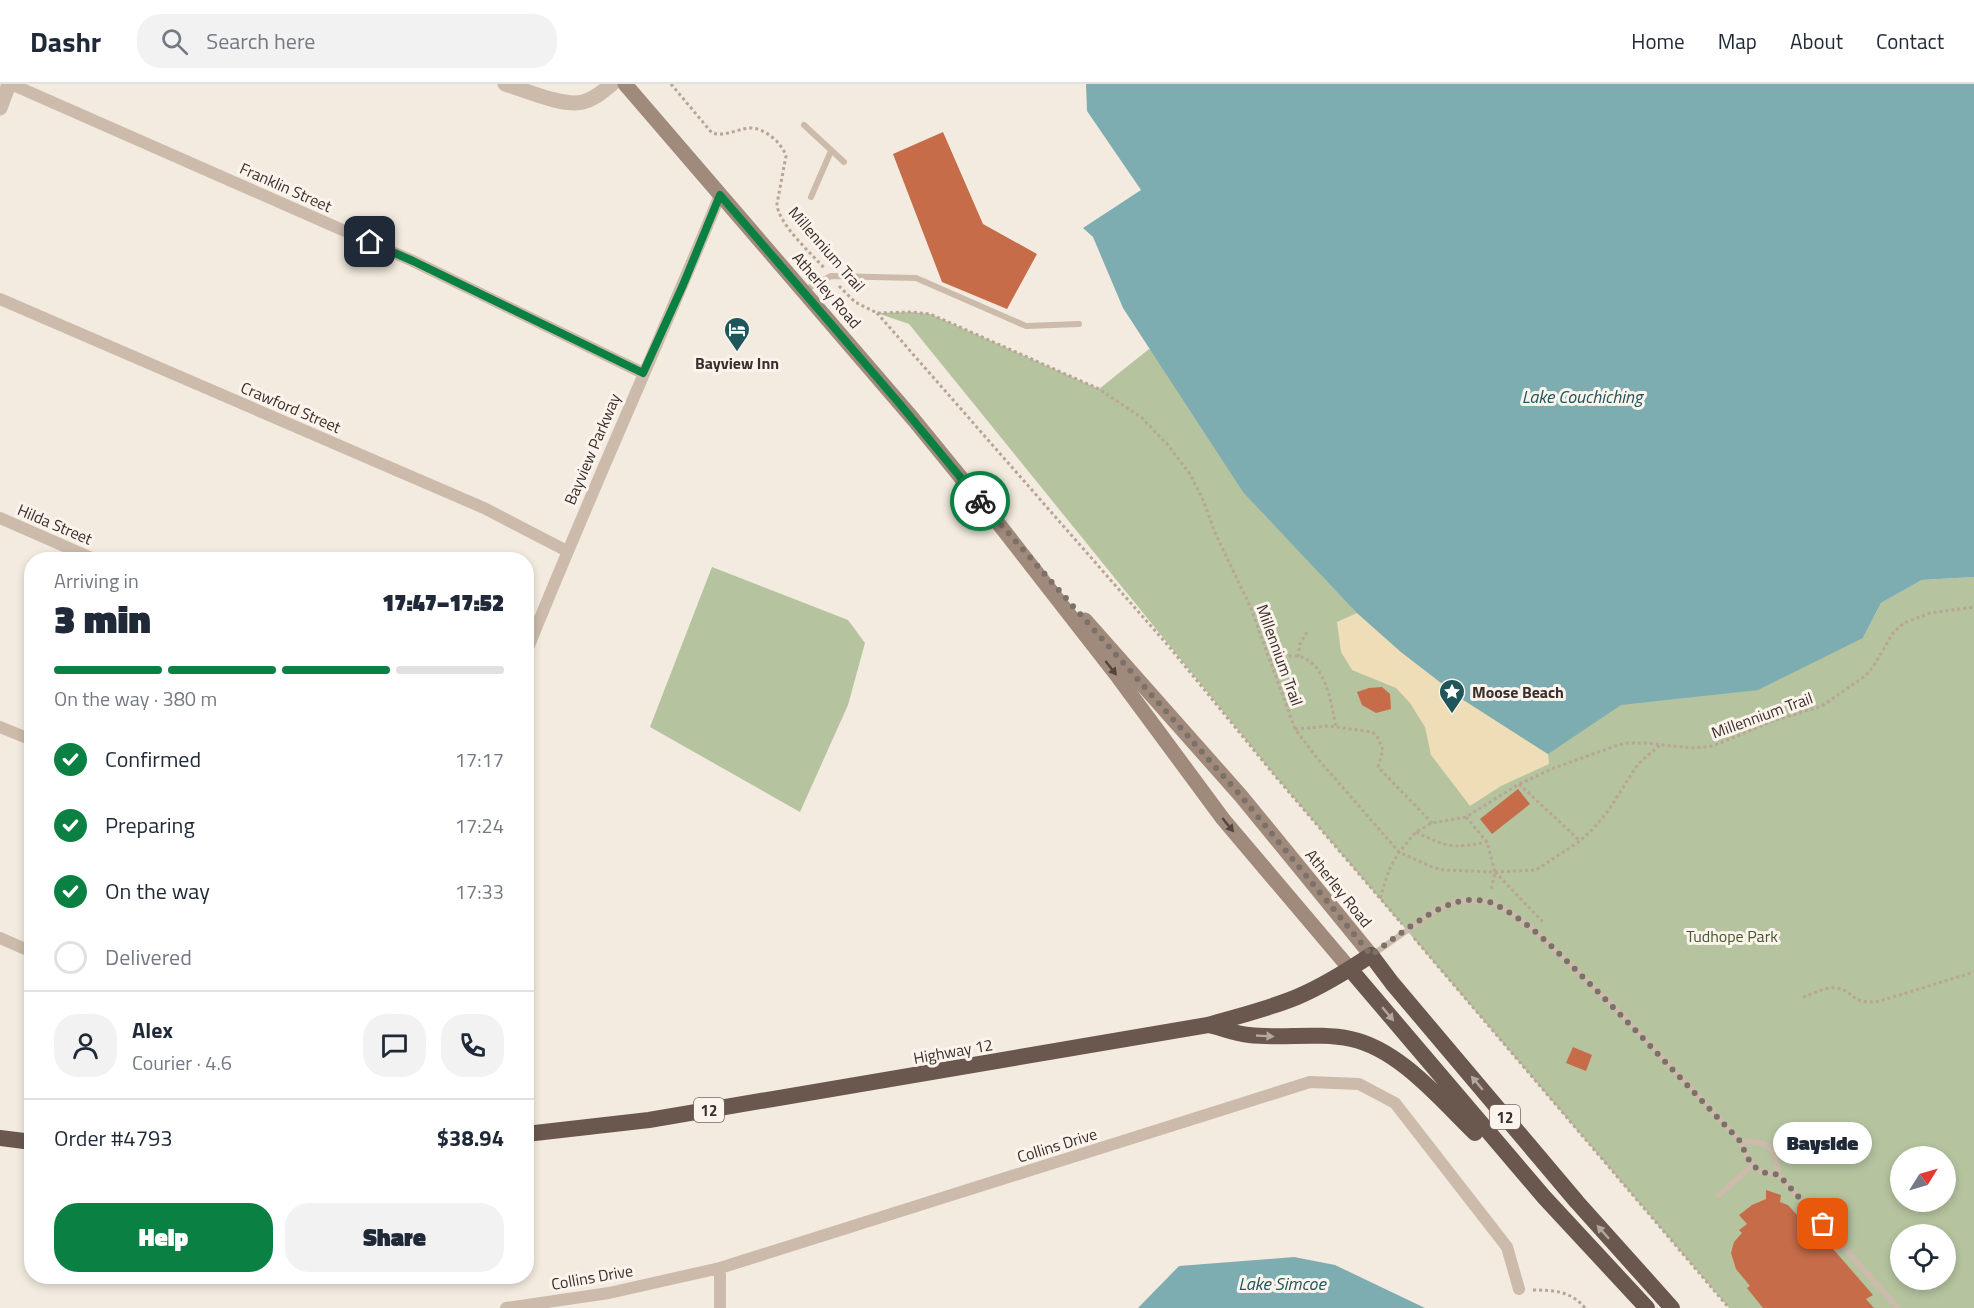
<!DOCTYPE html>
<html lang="en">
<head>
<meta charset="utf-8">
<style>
  :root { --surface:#fff; --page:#f2f2f3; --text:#1f2937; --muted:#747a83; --line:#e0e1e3; --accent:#0b8043 }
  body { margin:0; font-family:"Titillium Web",sans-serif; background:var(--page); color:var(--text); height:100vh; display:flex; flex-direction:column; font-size:22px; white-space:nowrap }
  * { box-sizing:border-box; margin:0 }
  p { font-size:20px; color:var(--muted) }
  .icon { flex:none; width:33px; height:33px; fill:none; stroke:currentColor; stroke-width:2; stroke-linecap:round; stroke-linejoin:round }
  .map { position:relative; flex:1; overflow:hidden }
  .details { position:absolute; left:24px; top:468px; width:510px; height:732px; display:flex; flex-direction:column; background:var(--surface); border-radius:24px; box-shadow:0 3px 9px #0003 }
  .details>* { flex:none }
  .needle { width:39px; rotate:53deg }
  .controls { position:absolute; left:1890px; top:1062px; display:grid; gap:12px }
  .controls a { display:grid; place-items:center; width:66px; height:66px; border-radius:50%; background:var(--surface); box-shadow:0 3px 9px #0003; font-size:30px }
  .pin { position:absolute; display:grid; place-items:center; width:51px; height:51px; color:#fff; margin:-26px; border-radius:12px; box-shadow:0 3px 9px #0006 }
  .courier { position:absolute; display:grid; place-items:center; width:60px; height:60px; margin:-30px; border:4px solid #0b8043; border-radius:50%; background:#fff; color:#222; box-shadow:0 2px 8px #0007 }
  .bubble { position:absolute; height:42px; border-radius:21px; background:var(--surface); box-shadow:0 3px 9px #0003; font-size:20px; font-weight:800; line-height:42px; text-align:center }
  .headline em { font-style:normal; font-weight:800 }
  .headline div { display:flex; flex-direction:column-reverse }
  .headline { display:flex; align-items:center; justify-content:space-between; height:102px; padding:0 30px }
  h1 { font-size:39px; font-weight:800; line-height:45px }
  .bar { display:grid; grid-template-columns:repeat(4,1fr); gap:9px 6px; align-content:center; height:72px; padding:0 30px }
  .bar i { height:8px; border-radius:4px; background:var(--line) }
  .bar .current { background:var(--accent) }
  .bar p { grid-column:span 4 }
  .line { display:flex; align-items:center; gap:15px; padding:0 30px; border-top:2px solid var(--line) }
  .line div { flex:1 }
  .round { display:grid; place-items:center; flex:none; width:63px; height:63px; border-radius:24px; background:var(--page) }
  ol { padding:0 30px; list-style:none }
  li { display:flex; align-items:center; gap:18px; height:66px }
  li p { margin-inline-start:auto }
  li .icon { padding:6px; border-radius:50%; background:var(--accent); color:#fff; stroke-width:4 }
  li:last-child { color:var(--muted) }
  li i { width:33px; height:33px; border:3px solid var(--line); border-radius:50% }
  .action { display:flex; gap:12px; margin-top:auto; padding:12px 30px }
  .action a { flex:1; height:69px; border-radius:24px; background:var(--accent); color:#fff; font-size:24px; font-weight:800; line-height:69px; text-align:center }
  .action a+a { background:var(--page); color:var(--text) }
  header { display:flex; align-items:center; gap:36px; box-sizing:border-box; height:84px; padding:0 30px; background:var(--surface); border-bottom:2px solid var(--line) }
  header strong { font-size:28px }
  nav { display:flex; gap:33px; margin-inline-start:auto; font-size:21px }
  .search { width:420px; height:54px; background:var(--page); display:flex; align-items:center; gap:15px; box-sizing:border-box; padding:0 21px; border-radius:24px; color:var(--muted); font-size:22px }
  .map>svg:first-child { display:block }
  .green { fill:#b5c39f; fill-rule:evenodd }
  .sand { fill:#eeddb6 }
  .water { fill:#7eadb1 }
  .building { fill:#c76c49 }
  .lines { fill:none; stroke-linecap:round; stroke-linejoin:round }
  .path { stroke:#b8a595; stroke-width:3; stroke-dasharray:3 3; stroke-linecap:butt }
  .service { stroke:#cba; stroke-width:6 }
  .minor { stroke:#cba; stroke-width:12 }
  .tertiary { stroke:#cba; stroke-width:15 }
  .secondary { stroke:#a08a7c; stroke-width:15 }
  .trunk { stroke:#6a584e; stroke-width:16 }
  .oneway { fill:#54463e }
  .oneway2 { fill:#b2a69d }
  .done { stroke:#7b7169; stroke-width:6; stroke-dasharray:0 10.8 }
  .route { stroke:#0b8043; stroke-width:8 }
  .labels { text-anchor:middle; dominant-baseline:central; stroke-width:6; stroke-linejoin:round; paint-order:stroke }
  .shield { fill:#faf4ec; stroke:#746a64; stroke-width:1.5 }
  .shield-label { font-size:15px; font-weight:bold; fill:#3a2f2a }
  .street-label { font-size:16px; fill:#3a2f2a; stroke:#faf4ec }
  .poi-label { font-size:16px; font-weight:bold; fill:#3a2f2a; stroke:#faf4ec }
  .park-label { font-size:16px; fill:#47582d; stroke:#faf4ec }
  .water-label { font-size:18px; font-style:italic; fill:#1f565c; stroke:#faf4ec }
</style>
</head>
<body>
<header>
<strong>Dashr</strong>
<div class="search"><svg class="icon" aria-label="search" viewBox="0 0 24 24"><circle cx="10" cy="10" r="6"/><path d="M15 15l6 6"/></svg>Search here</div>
<nav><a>Home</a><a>Map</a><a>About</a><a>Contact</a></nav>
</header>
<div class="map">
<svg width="1974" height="1224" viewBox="0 0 1974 1224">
  <rect width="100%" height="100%" fill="#f3ebdf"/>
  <path class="green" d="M911,228L930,230L1099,305L1149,265L1476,444L1863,554L1881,519L1922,496L1974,493V1224H1729L1276,693L909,240L877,229ZM1900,1072H1946V1118H1900ZM1900,1150H1946V1196H1900Z
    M712,483L848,536L865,559L848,621L800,728L650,643Z"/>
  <path class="sand" d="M1357,529L1401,568L1462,615L1548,670L1549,680L1501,702L1470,722L1431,671L1425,643L1410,619L1396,604L1352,586L1341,568L1337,538Z"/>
  <path class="water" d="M1086,0H1974V493L1922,496L1881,519L1863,554L1758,606L1621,621L1548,670L1462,615L1401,568L1357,529L1243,408L1123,224L1093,153L1083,144L1141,106L1087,27Z
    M1294,1173L1335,1181L1425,1224H1138L1179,1182Z"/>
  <path class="building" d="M943,48L983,140L1037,170L1007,225L942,198L893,70Z
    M1382,603L1390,610L1391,625L1376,629L1362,621L1357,608L1369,604Z
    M1518,705L1530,720L1492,750L1480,735Z
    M1573,963L1592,971L1586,987L1566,979Z
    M1766,1106L1781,1111L1780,1118L1788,1121L1797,1131L1801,1128L1873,1211L1866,1215L1874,1224H1763L1747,1204L1750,1202L1736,1185L1731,1169L1734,1158L1742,1149L1739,1146L1747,1140L1739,1131L1752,1121L1766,1115Z"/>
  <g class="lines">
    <path class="path" d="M671,0L712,49C726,53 736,45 750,44C765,44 782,59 786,72L777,120C778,140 812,170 825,185
      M839,202L855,218L877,229L911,228L930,230L953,240L1099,305L1142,334L1167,360L1190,390L1204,418L1215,449L1250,522L1295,645L1317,674L1399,768L1432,783L1443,786L1495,788L1536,786L1580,757L1593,745L1608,727L1638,680L1660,661
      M877,229L1171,565L1276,693L1402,840
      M1298,573L1300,560L1307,548
      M1271,576C1277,575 1284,572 1290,572C1325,569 1331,619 1336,643
      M1295,645L1329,642L1372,648L1377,652L1383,666L1378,683L1432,739
      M1519,700L1580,757
      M1466,733L1487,758L1495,788L1491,806
      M1416,748C1446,763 1453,765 1486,758
      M1495,788L1543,838
      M1380,814L1389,786L1399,768L1416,748L1432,739L1466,733L1519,700L1554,684L1615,662L1627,659H1645L1693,664L1713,662L1773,637L1822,622L1865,592L1873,583L1893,549L1904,539L1930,529L1974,523
      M1414,854L1729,1224
      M1803,913C1813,910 1827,902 1836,904C1855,906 1850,922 1880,917L1974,888
      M1533,1206C1553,1206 1571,1207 1585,1224"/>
    <path class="service" d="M804,41L844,78
      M811,113L831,67
      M805,206L831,192L916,194L1026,242L1079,240
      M1372,871L1439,824L1456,818L1489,817L1511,829L1540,851L1626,935L1741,1058C1769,1056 1776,1063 1778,1090L1898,1224
      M1741,1058C1747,1077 1756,1091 1778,1090
      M1719,1111L1753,1081"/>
    <path class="minor" d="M11,0L413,177L643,289
      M0,215L484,424L567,467
      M0,434L96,476
      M526,569C588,414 657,264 720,111
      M0,643L32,656
      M0,854L32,868
      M720,1184V1224
      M506,1224L609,1209L720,1184L1310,998L1359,1000L1395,1019L1507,1163L1519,1205"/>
    <path class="tertiary" d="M505,0C525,6 563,23 583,18C595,15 603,7 612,0
      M0,24L9,0"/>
    <path class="secondary" d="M625,0L914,336L998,439L1118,593L1223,735L1350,885
      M1085,536L1241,712L1371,871"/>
    <path class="trunk" d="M1350,885L1544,1113L1647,1224
      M1209,941C1222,944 1236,950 1249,951C1283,955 1317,948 1351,955C1399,965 1441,1016 1475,1049
      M526,1050L649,1036L1208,941C1238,932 1268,925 1297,913C1323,902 1347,887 1371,871L1392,899L1577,1118L1672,1224
      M0,1054L32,1058"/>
  </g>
  <defs><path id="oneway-solid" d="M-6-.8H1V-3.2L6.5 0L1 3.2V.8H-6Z" transform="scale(1.5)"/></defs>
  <g class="oneway">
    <use href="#oneway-solid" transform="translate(1111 584) rotate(52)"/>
    <use href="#oneway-solid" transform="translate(1228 741) rotate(51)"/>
  </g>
  <g class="oneway2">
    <use href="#oneway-solid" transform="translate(1388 930) rotate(50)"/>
    <use href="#oneway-solid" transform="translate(1265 952) rotate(3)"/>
    <use href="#oneway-solid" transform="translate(1477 999) rotate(-130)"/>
    <use href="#oneway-solid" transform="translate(1603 1148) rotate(-132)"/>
  </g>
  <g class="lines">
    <path class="done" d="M980,417L1241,712L1371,871C1397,853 1437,818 1469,816C1476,816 1485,816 1492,819C1528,836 1555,866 1583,893C1637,946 1688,1003 1741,1058C1747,1076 1756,1092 1778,1090L1823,1140"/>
    <path class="route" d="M370,158L413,177L643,289L683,201L720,111L899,319L980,417"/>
  </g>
  <defs>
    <symbol id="hotel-pin" viewBox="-11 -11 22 30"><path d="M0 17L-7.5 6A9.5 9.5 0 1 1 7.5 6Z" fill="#1f565c" stroke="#faf4ec"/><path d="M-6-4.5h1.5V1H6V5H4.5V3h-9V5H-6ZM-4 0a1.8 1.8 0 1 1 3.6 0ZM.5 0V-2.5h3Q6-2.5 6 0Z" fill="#fff"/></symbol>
    <symbol id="sight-pin" viewBox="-11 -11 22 30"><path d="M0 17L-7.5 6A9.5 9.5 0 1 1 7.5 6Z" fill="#1f565c" stroke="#faf4ec"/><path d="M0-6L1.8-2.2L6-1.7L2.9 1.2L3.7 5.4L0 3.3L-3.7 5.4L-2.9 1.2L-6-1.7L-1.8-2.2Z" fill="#fff"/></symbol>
  </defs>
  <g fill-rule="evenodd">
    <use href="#hotel-pin" x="722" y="231" width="30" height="40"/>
    <use href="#sight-pin" x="1437" y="593" width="30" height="40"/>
  </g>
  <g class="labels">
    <g class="shield">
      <rect x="694" y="1014" width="30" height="24" rx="4.5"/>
      <rect x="1490" y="1021" width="30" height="24" rx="4.5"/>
    </g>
    <g class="shield-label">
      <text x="709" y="1026">12</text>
      <text x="1505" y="1033">12</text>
    </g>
    <g class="street-label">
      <text transform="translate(286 103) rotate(24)">Franklin Street</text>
      <text transform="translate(827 165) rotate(49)">Millennium Trail</text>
      <text transform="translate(827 206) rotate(49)">Atherley Road</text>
      <text transform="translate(291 323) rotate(23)">Crawford Street</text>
      <text transform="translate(592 365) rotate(-67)">Bayview Parkway</text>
      <text transform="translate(55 440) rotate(23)">Hilda Street</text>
      <text transform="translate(1280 571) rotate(70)">Millennium Trail</text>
      <text transform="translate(1762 631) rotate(-20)">Millennium Trail</text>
      <text transform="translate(1339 804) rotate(51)">Atherley Road</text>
      <text transform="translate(953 967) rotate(-10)">Highway 12</text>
      <text transform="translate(1057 1061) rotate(-17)">Collins Drive</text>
      <text transform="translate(592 1193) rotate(-10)">Collins Drive</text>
    </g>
    <g class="poi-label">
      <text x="737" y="279">Bayview Inn</text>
      <text x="1472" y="608" text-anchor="start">Moose Beach</text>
    </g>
    <g class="park-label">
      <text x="1732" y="852">Tudhope Park</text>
    </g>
    <g class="water-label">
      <text x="1582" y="312">Lake Couchiching</text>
      <text x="1282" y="1199">Lake Simcoe</text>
    </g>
  </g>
</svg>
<div class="controls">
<a><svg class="needle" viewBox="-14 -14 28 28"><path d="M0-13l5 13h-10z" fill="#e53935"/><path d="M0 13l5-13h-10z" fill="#747a83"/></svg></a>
<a><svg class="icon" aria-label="locate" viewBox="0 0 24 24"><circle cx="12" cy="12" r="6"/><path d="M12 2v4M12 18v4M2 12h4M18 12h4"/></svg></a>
</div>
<div class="pin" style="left:1823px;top:1140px;background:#ea580c"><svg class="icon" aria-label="bag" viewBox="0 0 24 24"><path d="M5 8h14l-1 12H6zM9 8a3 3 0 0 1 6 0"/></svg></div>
<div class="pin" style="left:370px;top:158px;background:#1f2937"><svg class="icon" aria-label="home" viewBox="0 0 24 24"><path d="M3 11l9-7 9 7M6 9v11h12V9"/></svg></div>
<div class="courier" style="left:980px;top:417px"><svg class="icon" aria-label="bike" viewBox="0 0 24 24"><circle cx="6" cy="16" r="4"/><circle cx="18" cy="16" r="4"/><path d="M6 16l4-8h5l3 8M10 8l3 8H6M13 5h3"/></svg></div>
<div class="bubble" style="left:1773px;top:1038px;width:99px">Bayside</div>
<section class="details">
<div class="headline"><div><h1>3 min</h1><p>Arriving in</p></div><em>17:47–17:52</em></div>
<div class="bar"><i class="current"></i><i class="current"></i><i class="current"></i><i></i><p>On the way · 380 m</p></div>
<ol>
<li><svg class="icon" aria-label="check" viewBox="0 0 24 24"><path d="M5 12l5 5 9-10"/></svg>Confirmed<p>17:17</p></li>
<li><svg class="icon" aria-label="check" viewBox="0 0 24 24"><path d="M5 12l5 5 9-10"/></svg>Preparing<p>17:24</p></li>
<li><svg class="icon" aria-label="check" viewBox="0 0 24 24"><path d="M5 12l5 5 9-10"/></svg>On the way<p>17:33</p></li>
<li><i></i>Delivered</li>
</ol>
<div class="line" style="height:108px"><a class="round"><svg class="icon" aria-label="person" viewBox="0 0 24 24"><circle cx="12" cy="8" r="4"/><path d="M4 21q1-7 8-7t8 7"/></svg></a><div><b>Alex</b><p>Courier · 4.6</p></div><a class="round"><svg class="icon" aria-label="chat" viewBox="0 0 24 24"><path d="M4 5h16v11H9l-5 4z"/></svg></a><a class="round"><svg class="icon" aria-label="phone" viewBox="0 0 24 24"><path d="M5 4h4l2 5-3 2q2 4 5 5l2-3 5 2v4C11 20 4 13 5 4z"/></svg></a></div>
<div class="line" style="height:78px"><div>Order #4793</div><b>$38.94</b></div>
<div class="action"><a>Help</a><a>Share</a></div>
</section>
</div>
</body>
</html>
